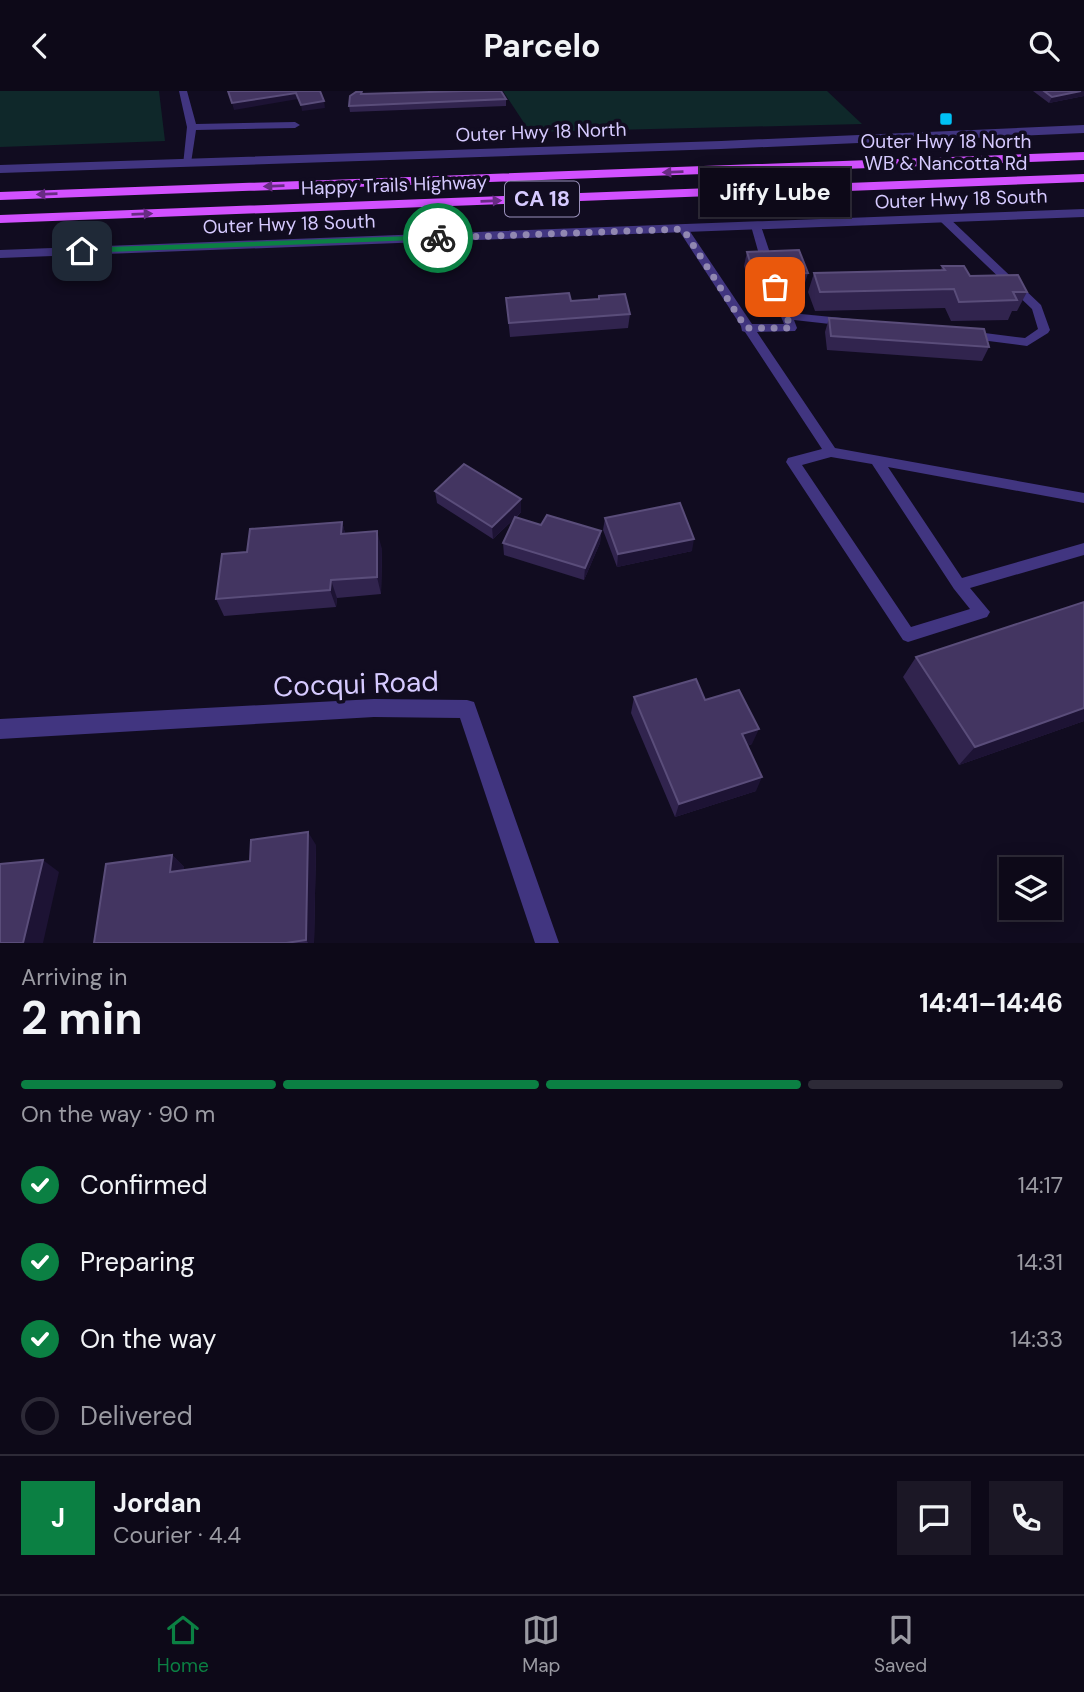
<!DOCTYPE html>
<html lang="en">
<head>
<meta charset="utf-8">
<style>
  :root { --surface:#0d0918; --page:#1b1725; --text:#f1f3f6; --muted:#9a9aa2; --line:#2d2a37; --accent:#0b8043 }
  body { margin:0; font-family:"DM Sans",sans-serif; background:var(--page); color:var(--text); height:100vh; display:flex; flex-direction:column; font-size:26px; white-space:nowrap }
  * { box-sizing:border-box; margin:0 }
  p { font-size:23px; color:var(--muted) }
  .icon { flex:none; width:38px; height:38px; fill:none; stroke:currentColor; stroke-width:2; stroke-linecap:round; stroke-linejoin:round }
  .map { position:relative; height:852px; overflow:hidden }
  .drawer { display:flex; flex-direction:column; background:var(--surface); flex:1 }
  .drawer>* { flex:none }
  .controls { position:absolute; left:999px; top:766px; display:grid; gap:14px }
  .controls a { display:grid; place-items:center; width:63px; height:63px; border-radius:0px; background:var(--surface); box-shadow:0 4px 18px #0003,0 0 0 2px var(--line); font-size:35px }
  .pin { position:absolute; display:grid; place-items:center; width:60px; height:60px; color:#fff; margin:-30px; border-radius:14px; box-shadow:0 4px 10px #0006 }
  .courier { position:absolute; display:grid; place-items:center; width:70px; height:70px; margin:-35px; border:5px solid #0b8043; border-radius:50%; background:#fff; color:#222; box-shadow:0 2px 9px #0007 }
  .bubble { position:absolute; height:49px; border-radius:0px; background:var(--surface); box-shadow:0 4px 18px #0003,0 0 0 2px var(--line); font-size:23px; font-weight:700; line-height:49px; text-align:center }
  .headline em { font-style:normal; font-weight:700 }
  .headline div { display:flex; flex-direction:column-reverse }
  .headline { display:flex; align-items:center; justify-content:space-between; height:119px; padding:0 21px }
  h1 { font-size:46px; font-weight:700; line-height:52px }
  .bar { display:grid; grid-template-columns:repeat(4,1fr); gap:10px 7px; align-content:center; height:84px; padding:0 21px }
  .bar i { height:9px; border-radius:5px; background:var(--line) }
  .bar .active { background:var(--accent) }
  .bar p { grid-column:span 4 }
  .line { display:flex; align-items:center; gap:18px; padding:0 21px; border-top:2px solid var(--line) }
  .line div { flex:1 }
  .round { display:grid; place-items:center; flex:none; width:74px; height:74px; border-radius:0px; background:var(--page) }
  ol { padding:0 21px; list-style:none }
  li { display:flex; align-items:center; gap:21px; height:77px }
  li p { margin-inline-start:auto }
  li .icon { padding:7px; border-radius:50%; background:var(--accent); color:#fff; stroke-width:4 }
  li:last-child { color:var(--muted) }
  li i { width:38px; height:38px; border:4px solid var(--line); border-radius:50% }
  header { display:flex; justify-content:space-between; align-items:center; height:91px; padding:0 21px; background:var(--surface); font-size:32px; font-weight:700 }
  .tabs { display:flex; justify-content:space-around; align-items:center; height:98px; border-top:2px solid var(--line); background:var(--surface); font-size:19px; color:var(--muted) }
  .tabs a { display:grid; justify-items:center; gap:4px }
  .tabs .active { color:var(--accent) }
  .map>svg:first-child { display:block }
  .green { fill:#0f282a }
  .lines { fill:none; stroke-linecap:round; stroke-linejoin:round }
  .service { fill:#413580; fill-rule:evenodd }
  .minor { fill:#413580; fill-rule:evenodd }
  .tertiary { fill:#413580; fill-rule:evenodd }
  .primary { fill:#d251ff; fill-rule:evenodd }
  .wall { fill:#31244e }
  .shaded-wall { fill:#1d1334 }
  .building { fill:#433561; stroke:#5a4d7a; stroke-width:2 }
  .oneway { fill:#682b84 }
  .route { fill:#0b8043 }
  .done { stroke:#9188b1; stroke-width:7; stroke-dasharray:0 12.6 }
  .poi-dot { fill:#00c1f5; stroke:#110c20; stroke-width:2.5 }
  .labels { text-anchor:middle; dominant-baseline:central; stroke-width:7; stroke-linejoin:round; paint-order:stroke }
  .far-street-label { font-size:19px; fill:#d6caff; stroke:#110c20 }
  .far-poi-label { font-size:19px; fill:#d6caff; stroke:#110c20 }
  .shield { fill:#110c20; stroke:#9b91bc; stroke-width:2 }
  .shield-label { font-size:21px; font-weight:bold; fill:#d6caff }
  .near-street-label { font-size:28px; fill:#d6caff; stroke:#110c20 }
</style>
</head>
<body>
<header><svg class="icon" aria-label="back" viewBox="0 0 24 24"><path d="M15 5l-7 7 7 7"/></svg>Parcelo<svg class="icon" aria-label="search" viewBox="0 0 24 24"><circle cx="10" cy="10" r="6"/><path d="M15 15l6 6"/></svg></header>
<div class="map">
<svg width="1084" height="852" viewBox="0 0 1084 852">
  <rect width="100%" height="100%" fill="#110c20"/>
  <path class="green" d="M0,0H159L165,50L0,56Z
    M503,0H827L862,33L530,41Z"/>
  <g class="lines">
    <path class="service" d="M179,0H187L196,33L295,31L300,34L295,37L196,39L191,72L183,74L187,36Z
      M944,125L948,126L1041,214L1050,239L1048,242L1027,255L965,247L963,244L969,240L1025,247L1038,238L1032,218L940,130L939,128Z
      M756,132L761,135L774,174L772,176L768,177L762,174L751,135Z
      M683,135L687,136L752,233H784L769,196L775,192L781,196L791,222L852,228V234L848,235L794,229L797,237L795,240L757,241L835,357L1084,402V412L888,376L962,487L1084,452V464L970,497L990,521L987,526L908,551L903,549L786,371L788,367L822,358L745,241L742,240L741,235L678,138ZM831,366L872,373L954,498L970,518L911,536L802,374Z"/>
    <path class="minor" d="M374,608L467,609L474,611L559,852H535L460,627L374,626L0,648V628Z"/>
    <path class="tertiary" d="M1084,34V42L721,58L0,82V74L721,50Z
      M1084,118V126L0,167V159Z"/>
    <path class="primary" d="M1084,61V69L0,109V101Z
      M1084,83V91L0,132V124Z"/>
  </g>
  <path class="wall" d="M1033,0H1084V5L1049,12Z
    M362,3L506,8V15L350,21L349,15Z
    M747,161L808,182L804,195L751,197L744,175Z
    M942,175L970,185L1027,201L1017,220H1012L1008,229L951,230L945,217L815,220L808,201L814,182L941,179Z
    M599,205L630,223L628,237L510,246L506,207L571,210L598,208Z
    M829,227L989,256L982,270L827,259L825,241Z
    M435,400L521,408V421L516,427L541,434L601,440L600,452L584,489L504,464L503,452L515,427L493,448L437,412Z
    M605,427L692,460L617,476L603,439Z
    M342,431L345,442L382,458L381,503L337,507L336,516L224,525L216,508L247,461Z
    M916,566L1084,630L959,674L903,586Z
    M634,606L705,609L752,653L747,655L756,700L675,726L631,622Z
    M316,754L314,852H94L172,764L184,776L183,780L250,770Z"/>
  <path class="shaded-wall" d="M1081,0H1084V5L1049,12L1052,6Z
    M296,2L298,8L234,19L232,12Z
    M324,10L325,17L302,20L301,14Z
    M521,408V421L493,448L492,436Z
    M342,431L347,449L341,443Z
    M377,440L382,458L381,503L377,486Z
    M601,440L600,452L584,489L585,477Z
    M694,448L692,460L617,476L618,463Z
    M331,489L337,507L336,516L330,499Z
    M1084,617V630L959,674L975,656Z
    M759,638L752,653L736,658L742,643Z
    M762,686L756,700L675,726L679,713Z
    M308,741L316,754L314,852H308L306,849Z
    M172,764L184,776L182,793L170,781Z
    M43,769L59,781L43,852H23Z"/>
  <path class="building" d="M228,0H320L324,10L301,14L296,2L232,12Z
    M362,0L361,3L464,0H501L506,8L349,15L350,5L356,1Z
    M1044,0H1081L1052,6Z
    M799,159L808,182L754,184L747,161Z
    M942,175H964L970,185L1018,184L1027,201H1013L1017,209L959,211L954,198L820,201L814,182L945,179Z
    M569,202L571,210L599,208V205L625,203L630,223L509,232L506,207Z
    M829,227L984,238L989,256L831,245Z
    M464,373L521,408L492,436L435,400Z
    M680,412L694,448L618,463L605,427Z
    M547,424L601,440L585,477L503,452L515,426L541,434Z
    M342,431L341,443L377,440V486L331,489L330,499L216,508L222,463L247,461L250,438Z
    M1084,511V617L975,656L916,566Z
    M696,588L705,609L739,599L759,638L742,643L762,686L679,713L634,606Z
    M308,741L306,849L286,852H94L106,773L172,764L170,781L250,770L251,749Z
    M43,769L23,852H0V773Z"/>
  <defs><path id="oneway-solid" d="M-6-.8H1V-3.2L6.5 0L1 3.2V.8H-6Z" transform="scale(1.75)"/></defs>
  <g class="oneway">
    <use href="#oneway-solid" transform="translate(673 81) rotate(178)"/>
    <use href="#oneway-solid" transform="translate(274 95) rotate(178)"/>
    <use href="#oneway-solid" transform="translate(47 103) rotate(178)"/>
    <use href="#oneway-solid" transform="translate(491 110) rotate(-2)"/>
    <use href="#oneway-solid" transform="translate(142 123) rotate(-2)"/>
  </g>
  <path class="route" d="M438,144L441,148L82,162L77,160L82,157Z"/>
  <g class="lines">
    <path class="done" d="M438,147L683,138L746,237H791L775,196"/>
  </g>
  <rect class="poi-dot" x="939" y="21" width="14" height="14" rx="3.5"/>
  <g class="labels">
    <g class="far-street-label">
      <text transform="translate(541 41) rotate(-2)">Outer Hwy 18 North</text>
      <text transform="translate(394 94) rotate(-2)">Happy Trails Highway</text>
      <text transform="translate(961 108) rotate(-2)">Outer Hwy 18 South</text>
      <text transform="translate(289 133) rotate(-2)">Outer Hwy 18 South</text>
    </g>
    <g class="far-poi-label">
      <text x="946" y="50">Outer Hwy 18 North<tspan x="946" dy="22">WB &amp; Nancotta Rd</tspan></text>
    </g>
    <rect class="shield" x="505" y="90.5" width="74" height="35" rx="5"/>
    <g class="shield-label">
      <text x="542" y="108">CA 18</text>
    </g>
    <g class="near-street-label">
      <text transform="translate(356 593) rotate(-2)">Cocqui Road</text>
    </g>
  </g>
</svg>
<div class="controls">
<a><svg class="icon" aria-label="layers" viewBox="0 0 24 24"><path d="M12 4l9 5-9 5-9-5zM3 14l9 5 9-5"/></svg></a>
</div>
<div class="pin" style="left:775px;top:196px;background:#ea580c"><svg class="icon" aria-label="bag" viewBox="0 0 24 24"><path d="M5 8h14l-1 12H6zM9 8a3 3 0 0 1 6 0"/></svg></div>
<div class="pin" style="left:82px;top:160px;background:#1f2937"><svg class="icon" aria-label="home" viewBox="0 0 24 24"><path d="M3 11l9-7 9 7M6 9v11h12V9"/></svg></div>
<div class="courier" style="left:438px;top:147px"><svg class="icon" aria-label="bike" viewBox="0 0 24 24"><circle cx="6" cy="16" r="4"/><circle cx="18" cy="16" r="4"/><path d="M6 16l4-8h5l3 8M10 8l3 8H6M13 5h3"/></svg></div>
<div class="bubble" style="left:700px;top:77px;width:150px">Jiffy Lube</div>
</div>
<section class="drawer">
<div class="headline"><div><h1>2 min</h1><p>Arriving in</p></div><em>14:41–14:46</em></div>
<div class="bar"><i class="active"></i><i class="active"></i><i class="active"></i><i></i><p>On the way · 90 m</p></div>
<ol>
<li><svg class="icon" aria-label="check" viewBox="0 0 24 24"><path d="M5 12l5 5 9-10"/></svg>Confirmed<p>14:17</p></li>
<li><svg class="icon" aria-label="check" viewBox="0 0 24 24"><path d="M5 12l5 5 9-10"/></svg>Preparing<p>14:31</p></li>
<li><svg class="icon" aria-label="check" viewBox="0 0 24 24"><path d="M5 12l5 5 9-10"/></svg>On the way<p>14:33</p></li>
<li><i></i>Delivered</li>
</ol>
<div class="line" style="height:126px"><b class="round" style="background:var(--accent);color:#fff">J</b><div><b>Jordan</b><p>Courier · 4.4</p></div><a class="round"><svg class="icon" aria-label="chat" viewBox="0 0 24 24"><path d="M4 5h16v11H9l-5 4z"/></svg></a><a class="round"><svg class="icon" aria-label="phone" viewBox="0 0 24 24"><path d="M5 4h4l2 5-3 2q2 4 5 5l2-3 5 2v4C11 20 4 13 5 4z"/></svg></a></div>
</section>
<nav class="tabs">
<a class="active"><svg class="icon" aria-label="home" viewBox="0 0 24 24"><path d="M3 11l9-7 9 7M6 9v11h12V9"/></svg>Home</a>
<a><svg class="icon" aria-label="map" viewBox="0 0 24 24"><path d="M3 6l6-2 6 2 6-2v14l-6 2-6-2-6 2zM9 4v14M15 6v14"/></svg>Map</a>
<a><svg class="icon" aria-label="saved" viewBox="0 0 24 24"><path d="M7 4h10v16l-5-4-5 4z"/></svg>Saved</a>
</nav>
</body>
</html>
